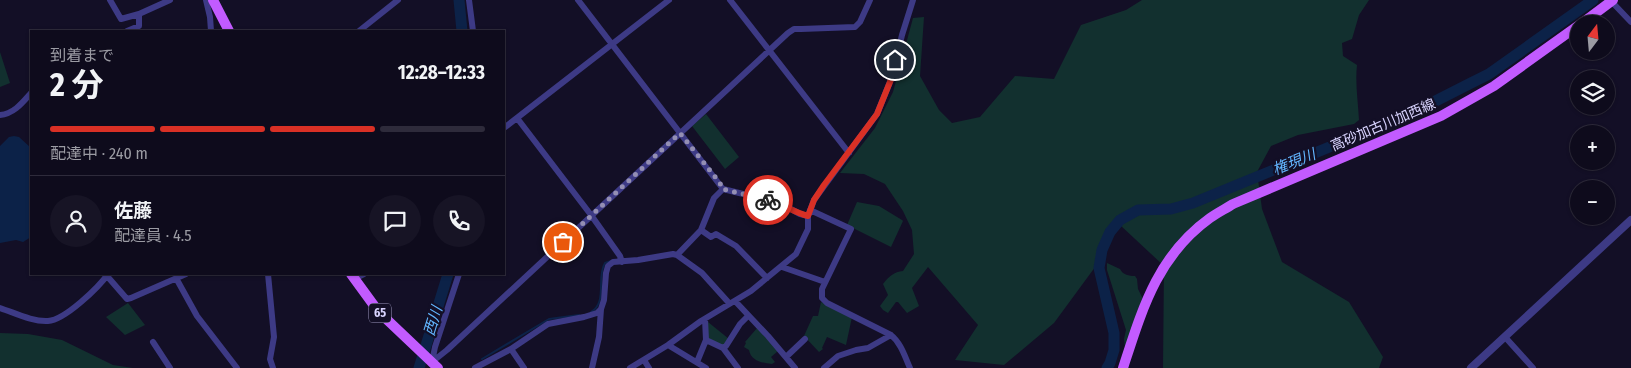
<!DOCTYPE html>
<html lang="ja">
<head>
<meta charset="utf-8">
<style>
  :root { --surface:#0e0b1c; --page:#171425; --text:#f1f3f6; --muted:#9b9ba3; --line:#2e2b3b; --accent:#d93025 }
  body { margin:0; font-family:"Fira Sans Condensed","Noto Sans JP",sans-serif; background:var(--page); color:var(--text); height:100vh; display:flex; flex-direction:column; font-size:19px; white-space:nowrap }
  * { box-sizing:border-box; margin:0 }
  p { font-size:16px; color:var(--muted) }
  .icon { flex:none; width:28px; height:28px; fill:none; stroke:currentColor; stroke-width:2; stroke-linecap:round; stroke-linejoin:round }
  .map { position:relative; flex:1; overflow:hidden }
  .side { position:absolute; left:30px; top:30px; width:475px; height:245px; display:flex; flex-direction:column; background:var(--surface); border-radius:0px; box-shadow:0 1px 4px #0004,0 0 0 1px var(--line) }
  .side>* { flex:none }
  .needle { width:32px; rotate:16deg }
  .buttons { position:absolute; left:1570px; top:15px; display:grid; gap:10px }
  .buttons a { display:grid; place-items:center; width:45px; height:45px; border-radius:50%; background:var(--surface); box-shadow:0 1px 4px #0004,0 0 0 1px var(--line); font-size:25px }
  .pin { position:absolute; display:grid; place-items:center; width:42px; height:42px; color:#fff; margin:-21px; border:2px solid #fff; border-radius:50%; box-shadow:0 1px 5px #0007 }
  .courier { position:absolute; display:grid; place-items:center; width:50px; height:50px; margin:-25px; border:4px solid #d93025; border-radius:50%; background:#fff; color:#222; box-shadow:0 1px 6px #0007 }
  .headline em { font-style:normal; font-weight:700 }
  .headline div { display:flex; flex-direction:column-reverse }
  .headline { display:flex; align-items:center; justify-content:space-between; height:85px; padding:0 20px }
  h1 { font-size:32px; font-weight:700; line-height:38px }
  .bar { display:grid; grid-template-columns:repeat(4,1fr); gap:8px 5px; align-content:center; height:60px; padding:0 20px }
  .bar i { height:6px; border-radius:4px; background:var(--line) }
  .bar .on { background:var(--accent) }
  .bar p { grid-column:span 4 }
  .line { display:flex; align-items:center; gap:12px; padding:0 20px; border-top:1px solid var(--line) }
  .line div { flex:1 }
  .round { display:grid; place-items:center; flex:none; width:52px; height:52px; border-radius:26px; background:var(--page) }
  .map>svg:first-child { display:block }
  .green { fill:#12302f }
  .water { fill:#0c2248 }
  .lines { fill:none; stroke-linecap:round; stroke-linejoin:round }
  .stream { stroke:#0c2248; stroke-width:2 }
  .river { stroke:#0c2248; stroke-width:11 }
  .minor { stroke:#3d3a85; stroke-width:6 }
  .tertiary { stroke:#3d3a85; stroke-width:8 }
  .primary { stroke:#c25bff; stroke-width:10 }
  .done { stroke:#948fb3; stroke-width:5; stroke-dasharray:0 9 }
  .route { stroke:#d93025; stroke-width:6 }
  .labels { text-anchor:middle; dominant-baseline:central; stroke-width:4.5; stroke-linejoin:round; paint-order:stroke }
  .shield { fill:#130f26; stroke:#9e99be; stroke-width:1 }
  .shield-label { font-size:12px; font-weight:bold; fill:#d9d4ff }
  .street-label { font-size:14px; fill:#d9d4ff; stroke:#130f26 }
  .water-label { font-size:15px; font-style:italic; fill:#62b6ff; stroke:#130f26 }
</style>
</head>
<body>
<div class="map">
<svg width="1631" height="368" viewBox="0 0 1631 368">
  <rect width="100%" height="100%" fill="#130f26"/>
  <path class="green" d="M1142,0H1369L1359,15L1352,39L1342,43L1343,56L1357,65C1355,83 1358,101 1359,120L1354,124L1298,135L1271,146L1257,172L1262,209L1282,262L1349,302L1383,357L1379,368H1163L1164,266L1120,225L1101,259L1054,323L1004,365L955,360L978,325L928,267L912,288L919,306L907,313L898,302H896L888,313L883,310L880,306L888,295L883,284C889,276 894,272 903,271L914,254L912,230L903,211L885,184L864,174L840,173L875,128L893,92L913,18L924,17L920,76L939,110L952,123L980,117L1015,76L1054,79L1081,25L1126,10Z
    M0,52L10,83L0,87Z
    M706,114L739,157L725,169L692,126Z
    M857,202L879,206L902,220L903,221L891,247L847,225Z
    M1107,263L1120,269C1123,275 1129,276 1135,276L1137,279L1138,289L1143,299L1125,348L1124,339L1126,330L1107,270Z
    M821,302L852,317L846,345L827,337L822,348L823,349L819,352L804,336L813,316H818Z
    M128,303L145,325L125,335L106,317Z
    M708,322L729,339L725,346L708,339Z
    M758,327L778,351L771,357L775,362L772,364C762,363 751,361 749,350L744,347L746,343L745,342Z
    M0,333L28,334L62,340L113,365L133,368H0Z"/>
  <path class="water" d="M14,136L19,137L31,148V237L23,242L16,240L0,243V146L9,137Z"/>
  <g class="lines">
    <path class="stream" d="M591,312C608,302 596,277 605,263L611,261
      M482,359L549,319L579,315"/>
    <path class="river" d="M459,0L462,31
      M419,368L448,274
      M1107,368L1110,363L1114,350V333L1099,268L1102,250L1110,232L1120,220L1138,210L1171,209L1193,203L1410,114L1469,84L1489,74L1593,0"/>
    <path class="minor" d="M110,0L121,19L139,14
      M206,0L210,17L211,31
      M469,0L473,31
      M578,0L723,189
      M730,0L849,153
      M1610,0L1631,22
      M127,31L139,26V14L170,0
      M359,31L398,0
      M0,115C14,114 23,102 31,93
      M517,118L591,215L620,256L622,262
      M504,128L669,0
      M810,210L851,229L822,289V298L827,303L891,335C901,343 905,357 910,368
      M701,230L711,237L716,234L736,246L767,278
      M677,255L702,273L729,303
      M782,267L825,282
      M268,274L274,337L270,359L273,368
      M107,276L127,299L131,298L186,274
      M176,278L197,316L237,368
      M354,279L364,274
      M735,301L768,336L795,368
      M0,308C15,313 33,322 48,321C65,320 99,287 108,274
      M1505,337L1533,368
      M706,340L723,348L738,368
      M153,342L170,368
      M668,345L706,368
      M723,348L726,346L740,324L748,316
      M511,349L524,368
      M786,357L805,339
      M644,360L649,368
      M432,362L447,350L788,33L794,29H801L855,27L860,22L870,0
      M432,362L435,347L459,274
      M697,362L706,340L705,319
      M475,368L511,349L548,324L584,317L597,313L601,309L604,300L606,273L608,266L613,262L638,260L673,254L677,255L701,230L714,198L723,189L780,203L800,214L808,216
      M592,368L599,337L601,309
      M630,368L668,345L701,321L751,291L796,254L808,229V216L814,200L877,114L892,77L902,35L913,0
      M824,368L838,356L856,350L868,348L891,335"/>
    <path class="tertiary" d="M1471,368L1631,220"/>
    <path class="primary" d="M213,0L229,31
      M1581,24L1613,0
      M351,274L378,311L438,368
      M1123,368C1142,310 1157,256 1210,218C1217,213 1225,209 1233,204L1441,116L1494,86L1579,25"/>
  </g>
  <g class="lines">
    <path class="done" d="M563,242L680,133L720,183L722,189L768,200"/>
    <path class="route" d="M768,200C783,204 793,212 808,216L814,200L824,185L877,114L892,77L895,60"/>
  </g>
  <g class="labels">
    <rect class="shield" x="369" y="303.5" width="22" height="19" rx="4"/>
    <g class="shield-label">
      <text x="380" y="313">65</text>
    </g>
    <g class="street-label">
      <text transform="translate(1383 125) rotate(-23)">高砂加古川加西線</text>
    </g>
    <g class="water-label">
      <text transform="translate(1294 162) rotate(-22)">権現川</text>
      <text transform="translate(433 321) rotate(-73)">西川</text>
    </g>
  </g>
</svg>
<div class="buttons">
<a><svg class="needle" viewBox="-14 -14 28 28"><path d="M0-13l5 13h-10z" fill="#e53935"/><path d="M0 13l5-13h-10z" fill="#9b9ba3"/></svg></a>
<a><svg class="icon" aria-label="layers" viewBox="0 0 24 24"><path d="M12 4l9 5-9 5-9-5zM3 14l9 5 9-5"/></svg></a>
<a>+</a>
<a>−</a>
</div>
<div class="pin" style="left:563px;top:242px;background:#ea580c"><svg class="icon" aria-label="bag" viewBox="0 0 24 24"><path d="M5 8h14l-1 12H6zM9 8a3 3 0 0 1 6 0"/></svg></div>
<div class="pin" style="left:895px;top:60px;background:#1f2937"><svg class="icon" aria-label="home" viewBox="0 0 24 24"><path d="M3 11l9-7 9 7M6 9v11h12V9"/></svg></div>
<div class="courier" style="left:768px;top:200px"><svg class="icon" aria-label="bike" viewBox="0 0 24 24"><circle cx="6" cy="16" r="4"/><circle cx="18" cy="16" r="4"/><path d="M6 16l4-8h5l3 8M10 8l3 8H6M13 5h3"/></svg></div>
<section class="side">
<div class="headline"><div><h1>2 分</h1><p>到着まで</p></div><em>12:28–12:33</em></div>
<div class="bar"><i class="on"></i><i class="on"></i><i class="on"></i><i></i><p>配達中 · 240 m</p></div>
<div class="line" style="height:90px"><a class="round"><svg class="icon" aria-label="person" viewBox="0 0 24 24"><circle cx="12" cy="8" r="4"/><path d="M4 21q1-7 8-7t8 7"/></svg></a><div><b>佐藤</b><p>配達員 · 4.5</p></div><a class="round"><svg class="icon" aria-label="chat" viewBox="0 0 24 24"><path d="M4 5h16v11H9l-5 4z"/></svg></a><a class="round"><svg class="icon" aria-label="phone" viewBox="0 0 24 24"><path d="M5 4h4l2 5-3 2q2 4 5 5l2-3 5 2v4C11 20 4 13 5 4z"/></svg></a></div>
</section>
</div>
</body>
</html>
